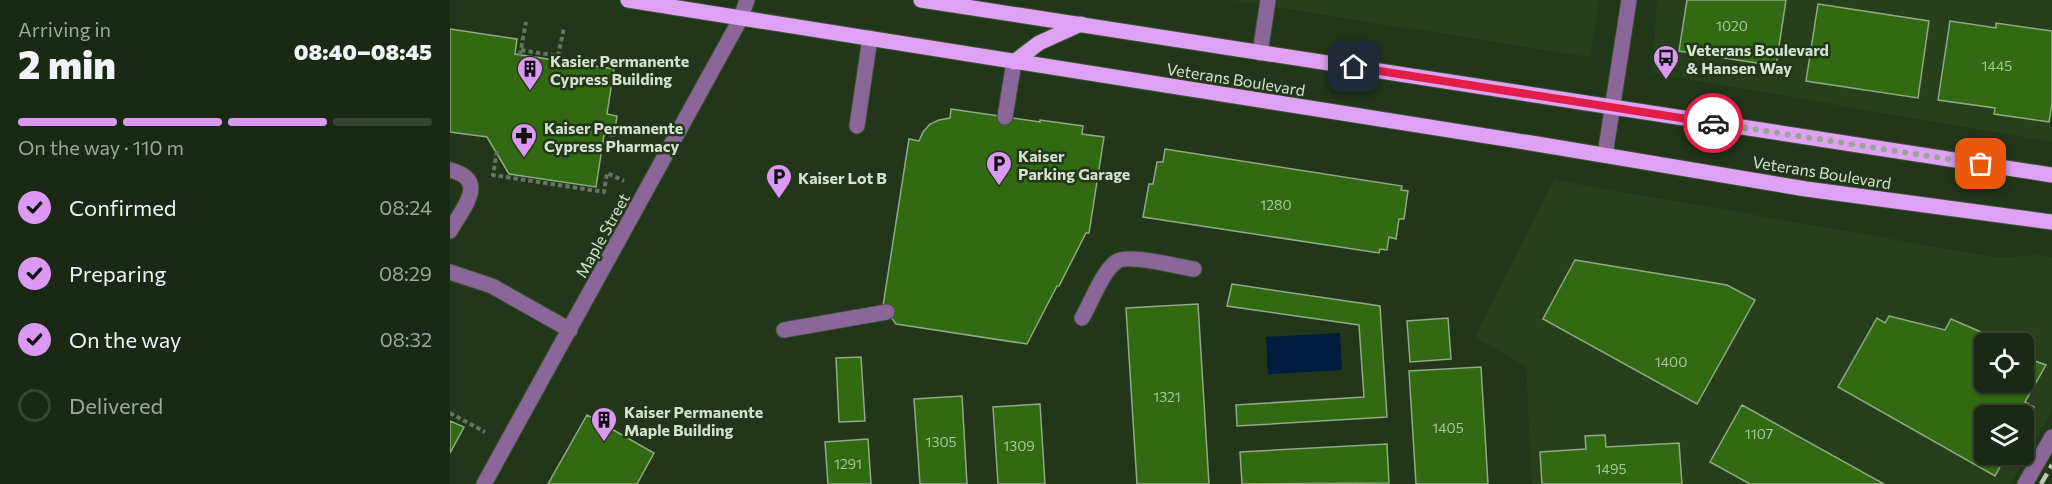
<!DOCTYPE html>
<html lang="en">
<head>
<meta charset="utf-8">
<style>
  :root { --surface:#1a2913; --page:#23311c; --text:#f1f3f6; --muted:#9fa6a0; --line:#384533; --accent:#dc99f4 }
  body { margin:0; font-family:Commissioner,sans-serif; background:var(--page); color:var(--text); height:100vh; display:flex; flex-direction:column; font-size:22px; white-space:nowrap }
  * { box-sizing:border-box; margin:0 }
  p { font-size:20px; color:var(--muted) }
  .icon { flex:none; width:33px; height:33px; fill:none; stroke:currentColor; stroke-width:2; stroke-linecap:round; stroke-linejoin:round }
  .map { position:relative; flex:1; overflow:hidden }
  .drawer { display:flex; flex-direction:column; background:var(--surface); width:450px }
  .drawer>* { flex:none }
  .buttons { position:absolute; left:1524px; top:333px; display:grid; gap:12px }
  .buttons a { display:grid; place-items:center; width:60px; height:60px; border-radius:9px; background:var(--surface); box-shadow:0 2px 4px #0004,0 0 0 2px var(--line); font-size:30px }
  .pin { position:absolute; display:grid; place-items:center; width:51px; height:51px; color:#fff; margin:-26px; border-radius:12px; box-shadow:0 3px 9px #0006 }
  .courier { position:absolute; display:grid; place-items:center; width:60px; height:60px; margin:-30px; border:4px solid #e11d48; border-radius:50%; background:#fff; color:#222; box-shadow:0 2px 8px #0007 }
  .summary em { font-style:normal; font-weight:800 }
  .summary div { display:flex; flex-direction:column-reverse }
  .summary { display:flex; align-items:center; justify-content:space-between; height:102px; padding:0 18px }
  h1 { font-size:39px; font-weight:800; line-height:45px }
  .bar { display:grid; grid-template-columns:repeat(4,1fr); gap:9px 6px; align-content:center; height:72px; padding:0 18px }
  .bar i { height:8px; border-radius:4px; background:var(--line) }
  .bar .active { background:var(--accent) }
  .bar p { grid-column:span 4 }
  ol { padding:0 18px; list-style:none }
  li { display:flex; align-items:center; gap:18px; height:66px }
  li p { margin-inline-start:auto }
  li .icon { padding:6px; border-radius:50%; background:var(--accent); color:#111; stroke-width:4 }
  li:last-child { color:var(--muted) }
  li i { width:33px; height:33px; border:3px solid var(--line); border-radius:50% }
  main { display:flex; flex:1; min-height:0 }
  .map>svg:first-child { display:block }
  .built { fill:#26401b; fill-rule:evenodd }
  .water { fill:#011b41 }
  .building { fill:#316a10; stroke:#90a986; stroke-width:1.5 }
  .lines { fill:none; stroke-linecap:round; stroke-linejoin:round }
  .minor-casing { stroke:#3f5236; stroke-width:17 }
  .major-casing { stroke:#3f5236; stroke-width:17 }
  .path { stroke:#64765d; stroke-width:4; stroke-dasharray:4.5 3; stroke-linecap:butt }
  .minor { stroke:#8b6698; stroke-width:15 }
  .major { stroke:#dea1f4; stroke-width:15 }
  .rail { stroke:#b9c7b3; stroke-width:4.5; stroke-dasharray:12 6; stroke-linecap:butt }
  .done { stroke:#96a68f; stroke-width:6; stroke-dasharray:0 10.8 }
  .route { stroke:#e11d48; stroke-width:8 }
  .labels { text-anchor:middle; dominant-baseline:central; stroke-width:5; stroke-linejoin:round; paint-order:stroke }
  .number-label { font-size:14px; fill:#acc49f }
  .poi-label { font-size:16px; font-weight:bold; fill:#d5e2cf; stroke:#223719; text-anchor:start }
  .street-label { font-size:16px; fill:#d5e2cf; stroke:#223719 }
</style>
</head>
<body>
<main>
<section class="drawer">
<div class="summary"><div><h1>2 min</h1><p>Arriving in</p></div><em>08:40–08:45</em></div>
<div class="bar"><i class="active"></i><i class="active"></i><i class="active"></i><i></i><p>On the way · 110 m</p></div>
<ol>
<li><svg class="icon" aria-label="check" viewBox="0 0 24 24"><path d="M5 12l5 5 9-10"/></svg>Confirmed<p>08:24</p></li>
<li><svg class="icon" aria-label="check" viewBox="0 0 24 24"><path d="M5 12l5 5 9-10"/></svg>Preparing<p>08:29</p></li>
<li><svg class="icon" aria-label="check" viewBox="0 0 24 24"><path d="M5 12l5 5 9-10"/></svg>On the way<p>08:32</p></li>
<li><i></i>Delivered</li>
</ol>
</section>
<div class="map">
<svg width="1602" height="484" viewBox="0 0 1602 484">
  <rect width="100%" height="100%" fill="#223719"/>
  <path class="built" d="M781,0H1149L1140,57Z
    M1207,0H1602V142L1202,73Z
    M1104,180L1549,258L1587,255L1602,257V412L1561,484H1082L1076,366L1025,337ZM1534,344H1574V382H1534ZM1534,416H1574V454H1534Z"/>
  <path class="water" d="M890,333L892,370L818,374L816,337Z"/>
  <path class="building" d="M1237,0H1336L1326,66L1229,51Z
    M1368,4L1479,21L1468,98L1356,81Z
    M1500,21L1546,28V23L1602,31V103L1599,122L1544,114L1545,108L1488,100Z
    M0,29L67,39L65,54L164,69L157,114L167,116L164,136L154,135L146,187L59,174L37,137L0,132Z
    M501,109L590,122V120L633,126L632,134L654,137L639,233H636L609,286H607L577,344L446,324L433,306L459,139L469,141L473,132L480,124L489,120L500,118Z
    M715,149L952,186L951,190L958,191L954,219H949L946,239L939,237L937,250L930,249L929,253L693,217L699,184H703L707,162H713Z
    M1125,260L1277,285L1305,300L1247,404L1093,319Z
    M782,284L930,306L937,417L787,426L786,405L914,397L909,325L777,306Z
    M748,304L759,484H687L676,308Z
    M1439,316L1495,330L1501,319L1531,332L1539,339V344H1534V382H1574V357L1596,365L1575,402L1584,407L1574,426V416H1534V454H1557L1545,476L1388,387L1427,318L1435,323Z
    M998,318L1001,359L960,362L957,321Z
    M411,357L415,421L389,422L386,358Z
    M1031,367L1038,484H966L959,371Z
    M512,396L517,484H470L464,399Z
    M590,404L595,484H548L543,407Z
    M1292,405L1434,484H1300L1260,462Z
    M137,415L204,453L187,484H98Z
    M0,421L14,427L0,453Z
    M1155,435L1156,447L1229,443L1232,484H1092L1090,452L1136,449L1135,436Z
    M418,439L421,484H378L375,442Z
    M937,444L939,483L792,484L790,452Z"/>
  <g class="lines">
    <defs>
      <path id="minor" d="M810,53L818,0
        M555,117L564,62
        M407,126L420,38
        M1155,155L1179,0
        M0,170C40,180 12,209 0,231
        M0,272L42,286L120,330
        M632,318C641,303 652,272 666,262C677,253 729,267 744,269
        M334,330L437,312
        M34,484L291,18L297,0
        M1575,484L1602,437"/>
      <path id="major" d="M178,0L1087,144L1356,189L1602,222
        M471,0L1602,175
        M564,62L589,43L631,24"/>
    </defs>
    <use href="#minor" class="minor-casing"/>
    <use href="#major" class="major-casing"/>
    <path class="path" d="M71,50L108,56L114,28
      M70,55L76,22
      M47,151L43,175L154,192L157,173L174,181
      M0,413L35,432"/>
    <use href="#minor" class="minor"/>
    <use href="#major" class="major"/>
    <path class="rail" d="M1591,484L1602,465"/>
  </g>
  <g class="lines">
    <path class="done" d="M1263,123L1531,164"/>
    <path class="route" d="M904,67L1263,123"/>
  </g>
  <defs>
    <symbol id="bus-pin" viewBox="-11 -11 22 30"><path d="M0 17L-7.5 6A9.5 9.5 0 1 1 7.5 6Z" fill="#dc99f4" stroke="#223719"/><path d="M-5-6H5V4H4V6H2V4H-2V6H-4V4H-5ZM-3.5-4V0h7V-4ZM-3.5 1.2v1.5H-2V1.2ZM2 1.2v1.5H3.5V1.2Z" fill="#111"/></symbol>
    <symbol id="building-pin" viewBox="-11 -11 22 30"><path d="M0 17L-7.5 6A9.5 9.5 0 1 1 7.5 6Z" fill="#dc99f4" stroke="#223719"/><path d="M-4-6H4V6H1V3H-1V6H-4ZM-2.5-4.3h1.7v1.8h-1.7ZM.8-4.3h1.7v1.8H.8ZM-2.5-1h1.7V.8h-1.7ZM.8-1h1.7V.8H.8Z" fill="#111"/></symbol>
    <symbol id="pharmacy-pin" viewBox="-11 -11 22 30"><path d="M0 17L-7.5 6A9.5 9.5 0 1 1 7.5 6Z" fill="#dc99f4" stroke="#223719"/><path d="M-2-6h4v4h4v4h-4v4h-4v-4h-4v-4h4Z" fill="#111"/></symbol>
    <symbol id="parking-pin" viewBox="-11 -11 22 30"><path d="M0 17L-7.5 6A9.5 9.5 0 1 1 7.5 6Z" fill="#dc99f4" stroke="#223719"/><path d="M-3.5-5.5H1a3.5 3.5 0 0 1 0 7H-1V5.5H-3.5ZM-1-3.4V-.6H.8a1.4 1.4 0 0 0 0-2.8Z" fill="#111"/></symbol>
  </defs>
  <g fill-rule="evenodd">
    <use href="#bus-pin" x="1201" y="43" width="30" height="40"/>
    <use href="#building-pin" x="65" y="54" width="30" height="40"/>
    <use href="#pharmacy-pin" x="59" y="121" width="30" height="40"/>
    <use href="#parking-pin" x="534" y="149" width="30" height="40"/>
    <use href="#parking-pin" x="314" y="162" width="30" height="40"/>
    <use href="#building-pin" x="139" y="405" width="30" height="40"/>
  </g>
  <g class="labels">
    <g class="number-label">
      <text x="1282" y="25">1020</text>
      <text x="1547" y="65">1445</text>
      <text x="826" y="204">1280</text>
      <text x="1221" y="361">1400</text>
      <text x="717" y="396">1321</text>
      <text x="998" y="427">1405</text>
      <text x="1309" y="433">1107</text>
      <text x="491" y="441">1305</text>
      <text x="569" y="445">1309</text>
      <text x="398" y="463">1291</text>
      <text x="1161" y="468">1495</text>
    </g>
    <g class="poi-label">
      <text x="1236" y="49">Veterans Boulevard<tspan x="1236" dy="18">&amp; Hansen Way</tspan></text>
      <text x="100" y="60">Kasier Permanente<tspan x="100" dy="18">Cypress Building</tspan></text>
      <text x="94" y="127">Kaiser Permanente<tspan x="94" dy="18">Cypress Pharmacy</tspan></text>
      <text x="568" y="155">Kaiser<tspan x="568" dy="18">Parking Garage</tspan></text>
      <text x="348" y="177">Kaiser Lot B</text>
      <text x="174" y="411">Kaiser Permanente<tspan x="174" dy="18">Maple Building</tspan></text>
    </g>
    <g class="street-label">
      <text transform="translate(786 79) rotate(9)">Veterans Boulevard</text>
      <text transform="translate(1372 172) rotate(9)">Veterans Boulevard</text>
      <text transform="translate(152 235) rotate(-61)">Maple Street</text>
    </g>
  </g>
</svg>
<div class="buttons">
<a><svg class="icon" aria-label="locate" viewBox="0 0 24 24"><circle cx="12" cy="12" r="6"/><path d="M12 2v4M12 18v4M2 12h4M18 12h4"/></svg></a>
<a><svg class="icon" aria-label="layers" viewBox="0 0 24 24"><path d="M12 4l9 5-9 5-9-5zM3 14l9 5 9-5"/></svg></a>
</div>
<div class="pin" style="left:1531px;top:164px;background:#ea580c"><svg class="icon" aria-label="bag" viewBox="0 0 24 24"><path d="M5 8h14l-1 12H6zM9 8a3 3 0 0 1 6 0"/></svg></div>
<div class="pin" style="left:904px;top:67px;background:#1f2937"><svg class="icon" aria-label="home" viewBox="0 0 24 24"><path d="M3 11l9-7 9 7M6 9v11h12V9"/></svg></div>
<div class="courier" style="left:1263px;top:123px"><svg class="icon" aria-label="car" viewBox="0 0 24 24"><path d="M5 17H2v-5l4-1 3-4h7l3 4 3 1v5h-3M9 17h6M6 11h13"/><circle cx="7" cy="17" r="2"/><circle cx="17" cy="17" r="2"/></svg></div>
</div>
</main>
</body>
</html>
